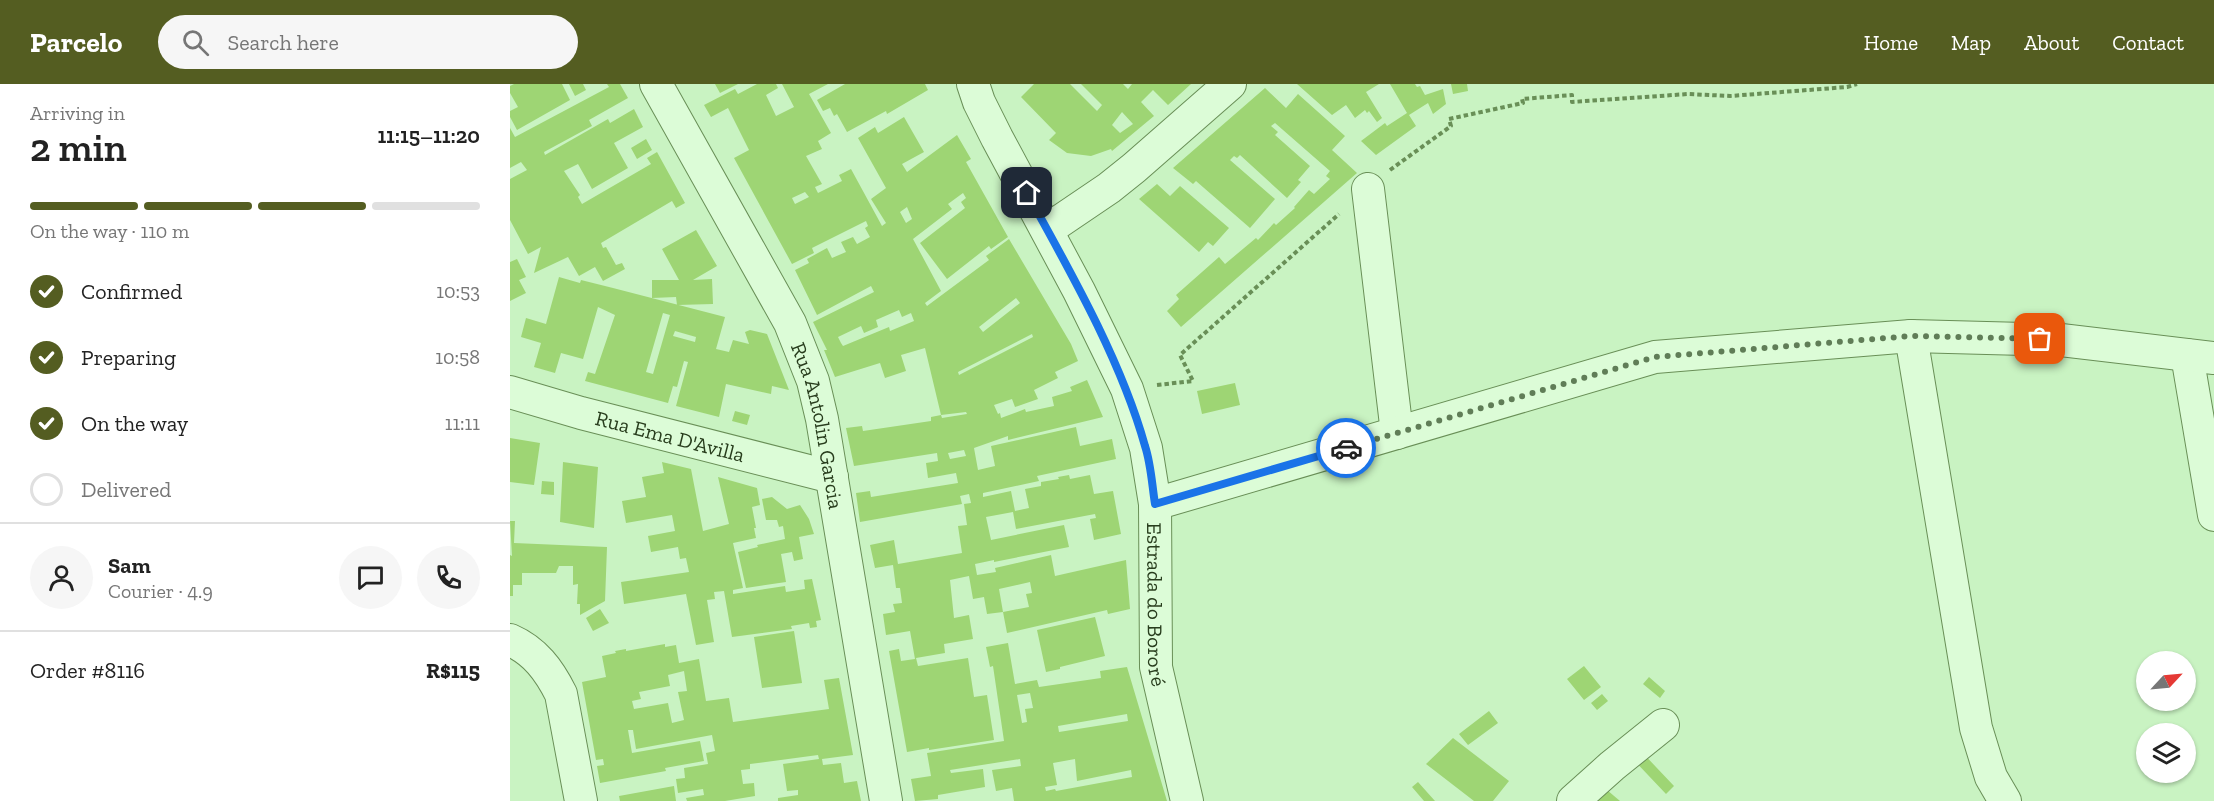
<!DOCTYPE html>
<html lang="en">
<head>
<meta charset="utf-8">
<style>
  :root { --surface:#fff; --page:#f6f6f6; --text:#222; --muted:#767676; --line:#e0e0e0; --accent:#545d21 }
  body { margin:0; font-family:"Zilla Slab",serif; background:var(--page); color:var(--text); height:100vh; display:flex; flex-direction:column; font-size:22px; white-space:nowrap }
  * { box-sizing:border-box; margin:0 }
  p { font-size:20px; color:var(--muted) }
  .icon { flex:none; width:33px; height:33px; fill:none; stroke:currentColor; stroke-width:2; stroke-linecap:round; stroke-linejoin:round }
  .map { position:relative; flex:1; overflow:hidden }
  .side { display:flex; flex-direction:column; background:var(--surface); width:510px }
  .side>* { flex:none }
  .needle { width:39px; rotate:64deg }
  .controls { position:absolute; left:1626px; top:567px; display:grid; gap:12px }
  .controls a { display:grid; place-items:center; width:60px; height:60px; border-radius:50%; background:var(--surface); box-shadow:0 2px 4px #0004; font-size:30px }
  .pin { position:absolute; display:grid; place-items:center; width:51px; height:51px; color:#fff; margin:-26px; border-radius:12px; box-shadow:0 3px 9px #0006 }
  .courier { position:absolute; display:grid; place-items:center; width:60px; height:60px; margin:-30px; border:4px solid #1a73e8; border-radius:50%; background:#fff; color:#222; box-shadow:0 2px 8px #0007 }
  .summary em { font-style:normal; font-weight:600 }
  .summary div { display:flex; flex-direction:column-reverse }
  .summary { display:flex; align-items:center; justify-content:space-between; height:102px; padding:0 30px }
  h1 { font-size:39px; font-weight:600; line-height:45px }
  .bar { display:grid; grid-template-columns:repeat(4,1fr); gap:9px 6px; align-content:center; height:72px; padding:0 30px }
  .bar i { height:8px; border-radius:4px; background:var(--line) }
  .bar .current { background:var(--accent) }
  .bar p { grid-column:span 4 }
  .line { display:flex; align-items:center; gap:15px; padding:0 30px; border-top:2px solid var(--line) }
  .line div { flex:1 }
  .round { display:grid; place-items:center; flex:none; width:63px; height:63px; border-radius:32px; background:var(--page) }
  ol { padding:0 30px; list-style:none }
  li { display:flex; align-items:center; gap:18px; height:66px }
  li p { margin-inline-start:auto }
  li .icon { padding:6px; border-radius:50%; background:var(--accent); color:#fff; stroke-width:4 }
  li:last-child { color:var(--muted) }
  li i { width:33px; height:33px; border:3px solid var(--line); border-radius:50% }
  header { display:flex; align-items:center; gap:36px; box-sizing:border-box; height:84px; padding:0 30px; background:var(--accent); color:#fff }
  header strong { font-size:28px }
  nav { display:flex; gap:33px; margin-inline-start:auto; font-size:21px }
  .search { width:420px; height:54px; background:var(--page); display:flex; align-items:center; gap:15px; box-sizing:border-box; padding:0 21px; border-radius:33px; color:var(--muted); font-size:22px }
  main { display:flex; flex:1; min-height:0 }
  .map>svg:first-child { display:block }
  .building { fill:#9ed574; fill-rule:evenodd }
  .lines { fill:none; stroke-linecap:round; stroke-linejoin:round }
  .minor-casing { stroke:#698f57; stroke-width:34 }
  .path { stroke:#698f57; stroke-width:4; stroke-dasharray:4.5 3; stroke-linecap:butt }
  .minor { stroke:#dcfcd7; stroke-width:32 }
  .done { stroke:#607d57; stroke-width:6; stroke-dasharray:0 10.8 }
  .route { stroke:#1a73e8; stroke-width:8 }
  .labels { text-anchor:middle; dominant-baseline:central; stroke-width:4.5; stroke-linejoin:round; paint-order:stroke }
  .street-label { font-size:21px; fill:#283d1d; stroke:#d8f9d3 }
</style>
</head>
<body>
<header>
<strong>Parcelo</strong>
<div class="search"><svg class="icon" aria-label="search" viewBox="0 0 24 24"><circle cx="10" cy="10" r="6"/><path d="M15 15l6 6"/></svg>Search here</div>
<nav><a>Home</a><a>Map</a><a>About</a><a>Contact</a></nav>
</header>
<main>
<section class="side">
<div class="summary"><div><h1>2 min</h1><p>Arriving in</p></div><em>11:15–11:20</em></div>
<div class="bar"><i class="current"></i><i class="current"></i><i class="current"></i><i></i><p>On the way · 110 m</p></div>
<ol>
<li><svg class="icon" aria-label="check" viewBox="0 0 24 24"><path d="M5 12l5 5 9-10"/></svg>Confirmed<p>10:53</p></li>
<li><svg class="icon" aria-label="check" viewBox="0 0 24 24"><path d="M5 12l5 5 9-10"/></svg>Preparing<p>10:58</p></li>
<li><svg class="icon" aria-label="check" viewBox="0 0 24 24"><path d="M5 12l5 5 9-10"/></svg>On the way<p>11:11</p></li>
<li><i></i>Delivered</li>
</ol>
<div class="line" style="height:108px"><a class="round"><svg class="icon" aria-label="person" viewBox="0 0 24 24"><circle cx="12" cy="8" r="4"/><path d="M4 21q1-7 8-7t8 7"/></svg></a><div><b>Sam</b><p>Courier · 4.9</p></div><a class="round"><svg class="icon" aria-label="chat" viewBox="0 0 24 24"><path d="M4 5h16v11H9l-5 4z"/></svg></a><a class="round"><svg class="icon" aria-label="phone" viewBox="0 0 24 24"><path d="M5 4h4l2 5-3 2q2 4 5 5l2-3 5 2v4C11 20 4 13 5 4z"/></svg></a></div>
<div class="line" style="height:78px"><div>Order #8116</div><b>R$115</b></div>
</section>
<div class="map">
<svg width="1704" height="717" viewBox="0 0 1704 717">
  <rect width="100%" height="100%" fill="#c9f3c2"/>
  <path class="building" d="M4,0H52L60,16L7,46L0,33V27L8,23L0,9V2Z
    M59,0H73L76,6L65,12Z
    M97,0H110L118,14L79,36L82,42L34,68L35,71L98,35L100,39L124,25L133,43L104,59L118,84L82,105L68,80L54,87L70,111L68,113L72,120L141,80L137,74L147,68L175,119L166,124L162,117L91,159L93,164L96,163L106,181L112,179L115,185L93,197L85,183L69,192L58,173L24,189L31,163L18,170L0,136V95L17,86L11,78L0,84V44L5,53L99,3Z
    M205,0H228L210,9Z
    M247,0H266L268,4L256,11L266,32L284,23L272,0H318L299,10L321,49L308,57L312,65L296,72L312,100L305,103L308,109L332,97L329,91L341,85L372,142L376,139L361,115L376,104L348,54L365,43L368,49L394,33L414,68L392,80L397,88L447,51L461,75L456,78L498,153L481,165L479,162L437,195L410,159L455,124L451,118L456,114L453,109L438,120L442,125L403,155L431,207L415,219L417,222L479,176L476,172L499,155L561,260L568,277L545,288L548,294L524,306L528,315L505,323L502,315L484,321L488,330L490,329L491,334L515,325L516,328L544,322L542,313L562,307L560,303L577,296L593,333L498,356V352L464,364L468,386L485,382L481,362L566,343L570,362L602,355L606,375L527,392L529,397L473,409V413L501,407L505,427L519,424L515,405L531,402V398L549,395L548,393L559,391L560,395L580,391L584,410L603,407L611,450L584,456L580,435L586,434L585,430L506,445L503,428L476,433L481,456L554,441L559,463L484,478V476L465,480L467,491L486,488L485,484L541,471L545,492L616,476L620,525L598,530L597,526L497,549L493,528L519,523L516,510L522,509L520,498L489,505L493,528L477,530L474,513L463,515L459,492L440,496L444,534L459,531L463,555L434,560L435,569L406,574L408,582L458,574L464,613L477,611L484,656L419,666V664L397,668L379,567L389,565L391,577L405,575L400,547L376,551L373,530L385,528L383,520L392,519L390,504H386L383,481L365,484L360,461L384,456L388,480L452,469L448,442L457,441L454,420L461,419L459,410L450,412L452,420L350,438L346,409L360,407L361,413L448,399L446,389L418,394L416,379L428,377L427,369L344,382L336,344L352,342L353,347L421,337V333L431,331L432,334L457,330L456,328L431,331L415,264L391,271L396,287L375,294L370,279L325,293L314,266H317L303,238L364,208L361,202L307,231L285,186L299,179L297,175L317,164L322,174L336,168L331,158L343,153L347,160L360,153L355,144L358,142L356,137L302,164L304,169L282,180L224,74L239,66L218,24L201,33L194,21L225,5L228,10ZM295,108L299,113L285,120L282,114ZM397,123L402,135L396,139L390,128ZM506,214L510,219L473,248L469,243ZM389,226L392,233L401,229L404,237L380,247L379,243L333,262L331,259L328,253L351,242L354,249L368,243L366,236ZM522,250L523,253L449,291L448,288ZM454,366L456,372L440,375L438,369Z
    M335,0H415L418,6L377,30L376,27L337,48L327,30L324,32L320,24L313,27L307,16Z
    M524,0H560L587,27L592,21L571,0H613L618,5L622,0H681L658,21L643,6L631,18L644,32L602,67L601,65L581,72L557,69L539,56L546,49L511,13ZM612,28L623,40L610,49L602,41Z
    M787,0H869L856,8L872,34L867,38L859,27L857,29L855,26L845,34L836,21L822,31Z
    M880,0H905L907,3L910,2L915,11L933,5L936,20L923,30L918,19L899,31L906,42L866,71L851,57L875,39L877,42L897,29Z
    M941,0H957L958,7L943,10Z
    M755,4L776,24L788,10L835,52L822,66L847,89L671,243L657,227L669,215L666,211L709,173L715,180L746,154L748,156L764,139L766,141L785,124L784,123L799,106L804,110L820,95L816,92L820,87L765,39L761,42L768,48L765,51L800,82L788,96L791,98L777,114L730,71L727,74L724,72L720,76L765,115L740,144L686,97L683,100L663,84Z
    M136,55L142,66L127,75L121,64Z
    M647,100L660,112L670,102L719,144L703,162L698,158L689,168L629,115Z
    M186,146L207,182L183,196L202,195L203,220L167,221L166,213L142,214V196H169L152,165Z
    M7,175L16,193L9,196L16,209L0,217V178Z
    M49,193L70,199L71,196L103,204L215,233L206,265L219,268L223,256L239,260L235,248L240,246L257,250L279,306L262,302L261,310L216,300L209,333L166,322L178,278L174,277L167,303L163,302L158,319L75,297L78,288L85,290L105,231L88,223L73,275L51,269L45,289L24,283L31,259L11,253L16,234L36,240ZM153,229L160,231L143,290L136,288ZM165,247L186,253L185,258L163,252Z
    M725,299L730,321L692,330L687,307Z
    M225,327L240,331L237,341L222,337Z
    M0,354L30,359L24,401L0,398Z
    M53,378L88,383L84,444L50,438Z
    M152,378L181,385L193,447L219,440L208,393L247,404L250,421L242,423L246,444H244L246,454L223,459L233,504L223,506V510L275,502L276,508L295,505L294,496L302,495L311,536L306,537L307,543L300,544L299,539L281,542L282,545L222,553L214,507L204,508L205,515L197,516L204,558L186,561L176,510L114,520L111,498L179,488L176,474L170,475L168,463L141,468L138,452L165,447L162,431L116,439L112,417L136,413L132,393L154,389Z
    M32,397L44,398V411L31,410Z
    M262,413L277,425L290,421L299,435L304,450L289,453L293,475L284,477L282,468L271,470L276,498L236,504L228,468L248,463L247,461L275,455L273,442L269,443L267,436H256L252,415Z
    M0,437H5L4,459L97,463L95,517L70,531V520H67L68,500L63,501V482H49L46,489H12V501H3V512H0V471L2,472Z
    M90,525L99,539L83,547L76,534Z
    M585,533L595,572L550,583V585L536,588L527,546Z
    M284,547L292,599L252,604L244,553Z
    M498,559L505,600L527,596L529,603L591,594L590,587L617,583L657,717H504L502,704L486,707L482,686L511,682L510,675L440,686L441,689L473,685L475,703L428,711V715L405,717L401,695L421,692L417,669L494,657L483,582L480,583L476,563ZM520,609L523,624L515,625L517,638L512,639L507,611ZM617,630L618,637L549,648L548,642ZM565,675L567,697L621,686L622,693L546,707L545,705L536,707L535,703L547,701L543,679Z
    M155,560V563L166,561L169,579L189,575L196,617L219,614L223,638L319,625L314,596L329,594L343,671L312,675L313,681L331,679L334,699L347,697L351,717H268V714L288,711V706L277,707L273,680L309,675L308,671L240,680V685L231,686L233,700L244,699L245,712L215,717H177L176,714L194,711L193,705L168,709L166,695L175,694L174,684L198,680L196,669L205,667L202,651L126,665L123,646H118L122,669L190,657L194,677L155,684L156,687L90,699L87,682L94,681L93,675L86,676L72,598L96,593L92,572L106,569L105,567L116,565V567ZM174,587L177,607L168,608L174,636L162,639L158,619L124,625L122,617L131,615L129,608L160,602L158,591Z
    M1074,582L1091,603L1074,616L1057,595Z
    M1139,593L1155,607L1150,614L1133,600Z
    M1092,610L1098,617L1087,626L1081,619Z
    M979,627L988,639L958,661L949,650Z
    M943,654L999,697L983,717H964L916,680Z
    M1128,664L1164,702L1156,710L1120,672Z
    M908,698L925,717H914L902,703Z
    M164,702L166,717H110L109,712Z
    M1097,706L1110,717H1088Z"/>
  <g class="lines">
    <defs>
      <g id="minor">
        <path id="s1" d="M146,0L280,239L303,297L312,335L376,717"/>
        <path id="s2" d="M463,0L469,18L487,54L569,207L617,305L636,364L645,420L646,583L677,717"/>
        <path d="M858,105L887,349"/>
        <path d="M537,146L599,104L624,84L720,0"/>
        <path d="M1401,252L1466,644L1481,693L1495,717"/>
        <path d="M1677,271L1704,431"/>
        <path id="s3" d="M0,308L71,329L322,393"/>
        <path d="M645,420L1145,273L1401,252L1551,256L1704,274"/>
        <path d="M0,556C25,567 39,586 51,610L71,717"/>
        <path d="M1063,717L1102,682L1153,641"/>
      </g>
    </defs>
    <use href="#minor" class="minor-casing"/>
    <path class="path" d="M880,86L941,42L939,35L1013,19L1012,15L1062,11V18L1178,10L1220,12L1337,3L1347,0
      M647,301L683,297L670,271L829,130"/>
    <use href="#minor" class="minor"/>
  </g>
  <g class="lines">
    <path class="done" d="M836,364L1145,273L1401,252L1530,255"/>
    <path class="route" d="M517,109C560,187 611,276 635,362C641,380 642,401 645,420L836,364"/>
  </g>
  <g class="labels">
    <g class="street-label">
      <text stroke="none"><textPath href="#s1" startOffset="381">Rua Antolin Garcia</textPath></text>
      <text stroke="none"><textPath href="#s3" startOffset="166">Rua Ema D'Avilla</textPath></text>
      <text stroke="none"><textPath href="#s2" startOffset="561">Estrada do Bororé</textPath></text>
    </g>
  </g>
</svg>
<div class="controls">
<a><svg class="needle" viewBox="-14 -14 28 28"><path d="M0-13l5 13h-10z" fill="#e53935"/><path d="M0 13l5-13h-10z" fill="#767676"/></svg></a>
<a><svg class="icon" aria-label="layers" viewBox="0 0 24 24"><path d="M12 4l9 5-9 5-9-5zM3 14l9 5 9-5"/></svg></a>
</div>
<div class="pin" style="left:1530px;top:255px;background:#ea580c"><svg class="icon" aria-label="bag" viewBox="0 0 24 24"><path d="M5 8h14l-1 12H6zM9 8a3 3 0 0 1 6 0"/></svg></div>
<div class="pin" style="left:517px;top:109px;background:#1f2937"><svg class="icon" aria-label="home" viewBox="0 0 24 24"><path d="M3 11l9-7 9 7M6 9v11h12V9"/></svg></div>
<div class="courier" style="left:836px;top:364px"><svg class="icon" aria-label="car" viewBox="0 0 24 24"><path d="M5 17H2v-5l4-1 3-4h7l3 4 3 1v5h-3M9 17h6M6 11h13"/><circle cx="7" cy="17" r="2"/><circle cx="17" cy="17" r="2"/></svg></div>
</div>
</main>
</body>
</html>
